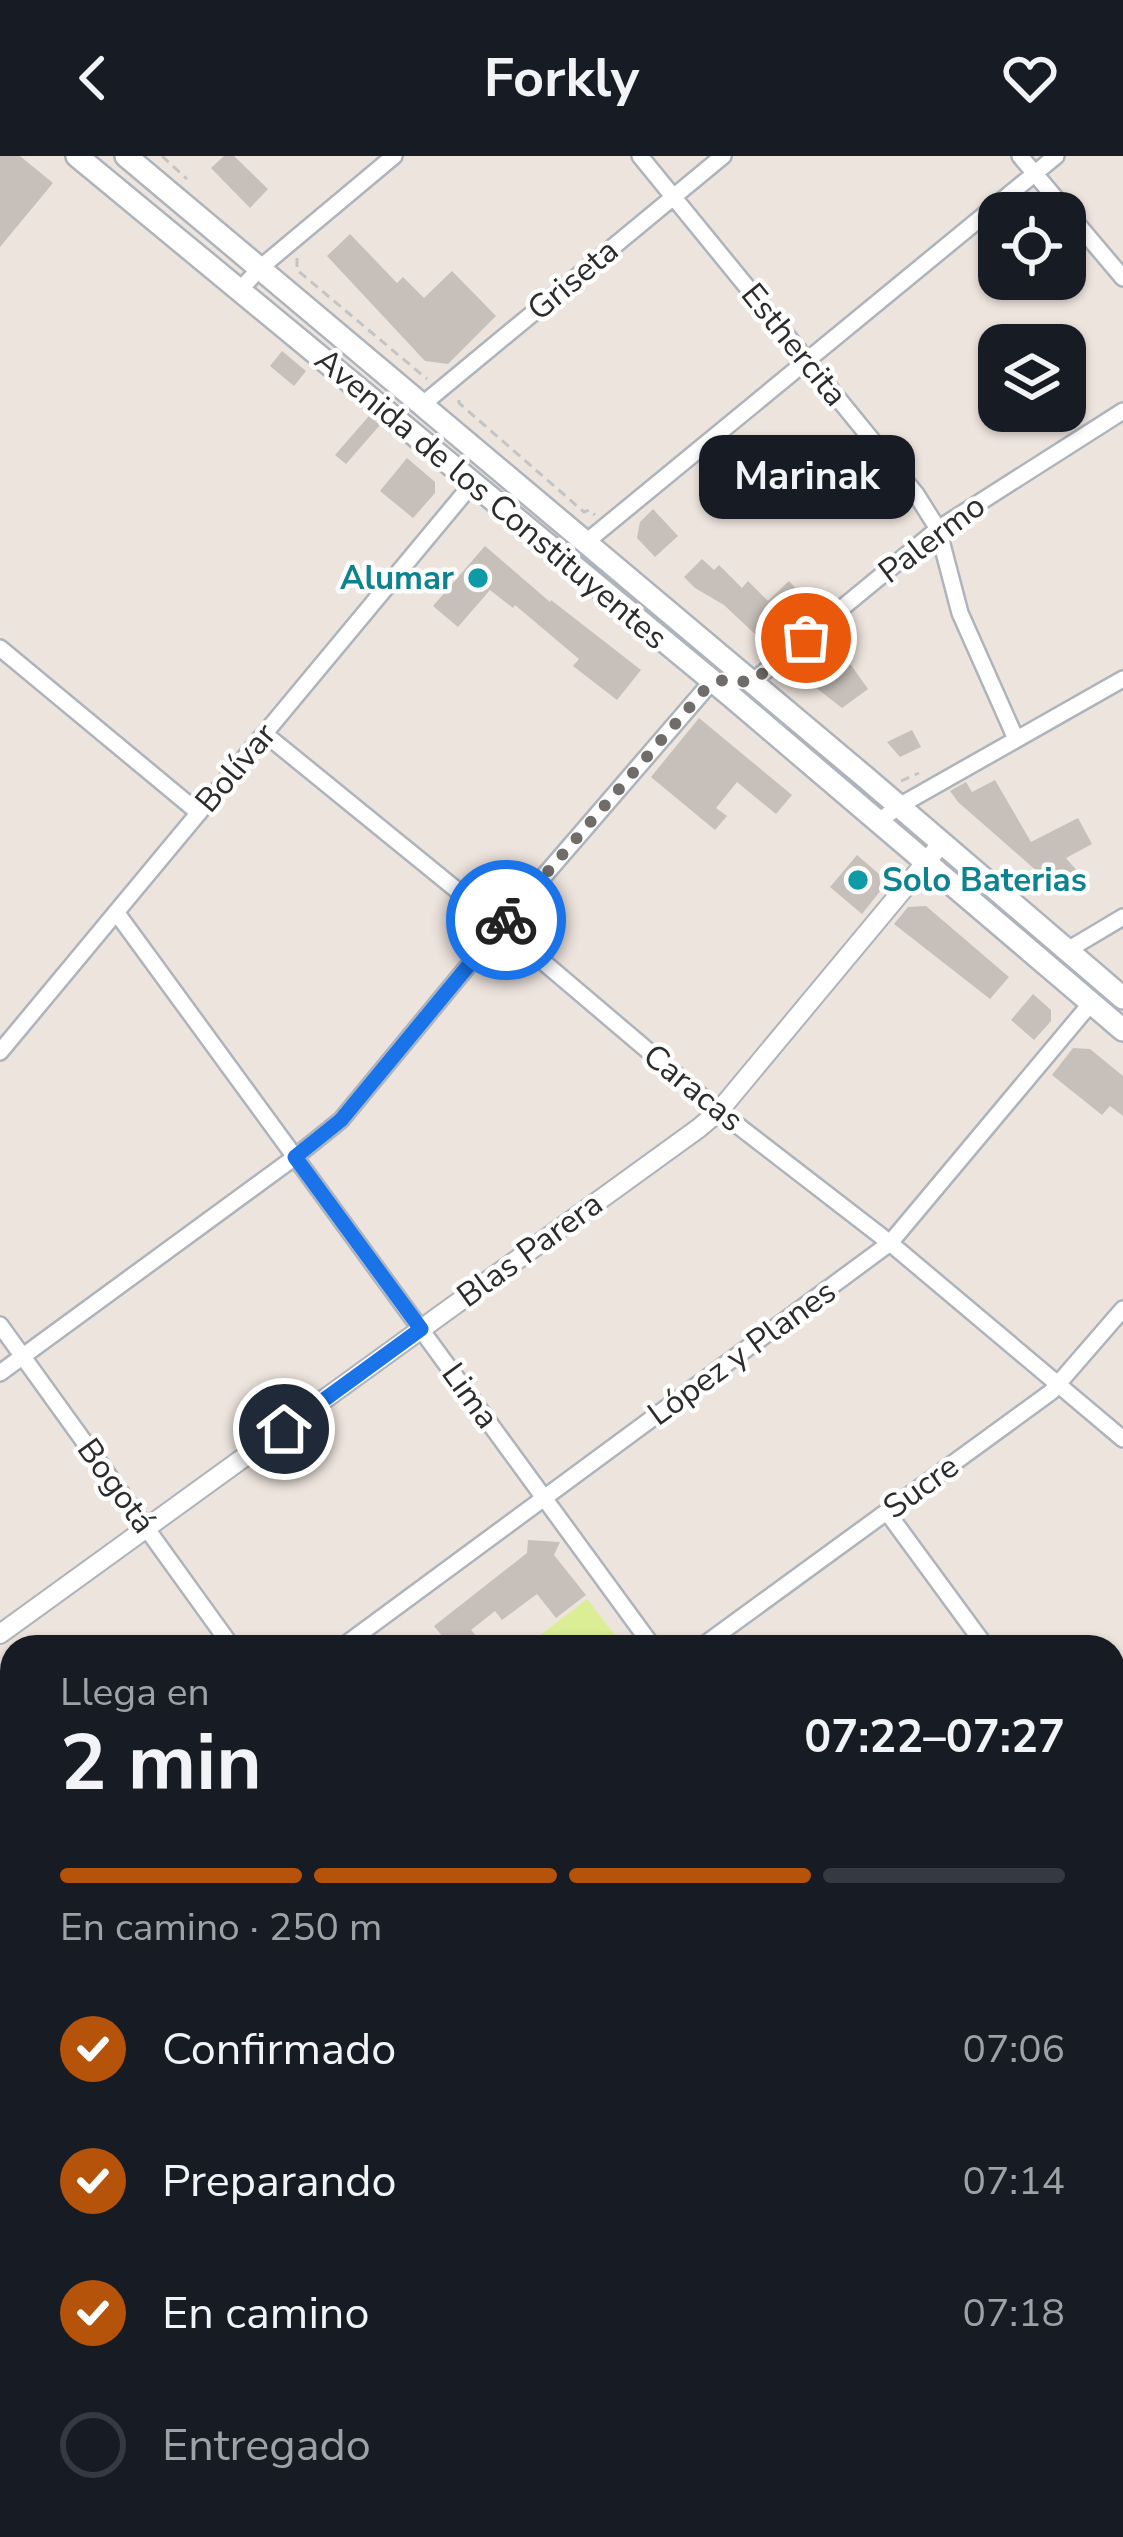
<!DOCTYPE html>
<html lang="es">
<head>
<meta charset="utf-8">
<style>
  :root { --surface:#171b24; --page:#242831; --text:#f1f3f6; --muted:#9ea1a6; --line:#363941; --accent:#b45309 }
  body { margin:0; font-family:"Nunito Sans",sans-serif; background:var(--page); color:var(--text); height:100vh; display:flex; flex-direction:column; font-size:45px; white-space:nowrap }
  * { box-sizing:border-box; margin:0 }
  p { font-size:39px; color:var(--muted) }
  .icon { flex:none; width:66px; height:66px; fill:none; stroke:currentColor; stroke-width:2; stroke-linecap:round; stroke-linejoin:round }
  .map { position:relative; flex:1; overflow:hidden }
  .sheet { position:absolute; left:0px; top:1479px; width:1125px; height:903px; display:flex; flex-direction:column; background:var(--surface); border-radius:36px 36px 0 0; box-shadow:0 3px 9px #0004 }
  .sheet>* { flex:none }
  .tools { position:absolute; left:978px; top:36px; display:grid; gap:24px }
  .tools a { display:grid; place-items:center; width:108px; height:108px; border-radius:24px; background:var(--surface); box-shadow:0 3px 9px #0004; font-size:60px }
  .pin { position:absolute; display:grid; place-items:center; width:102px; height:102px; color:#fff; margin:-51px; border:6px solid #fff; border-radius:50%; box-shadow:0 3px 12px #0007 }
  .courier { position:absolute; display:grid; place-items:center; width:120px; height:120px; margin:-60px; border:9px solid #1a73e8; border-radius:50%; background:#fff; color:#222; box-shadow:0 3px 15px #0007 }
  .bubble { position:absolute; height:84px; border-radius:24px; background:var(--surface); box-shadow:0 3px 9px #0004; font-size:39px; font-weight:700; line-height:84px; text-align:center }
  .head em { font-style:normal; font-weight:700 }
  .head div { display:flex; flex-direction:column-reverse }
  .head { display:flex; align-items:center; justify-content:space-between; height:204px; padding:0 60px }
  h1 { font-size:78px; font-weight:700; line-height:90px }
  .bar { display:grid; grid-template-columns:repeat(4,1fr); gap:18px 12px; align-content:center; height:144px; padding:0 60px }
  .bar i { height:15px; border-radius:9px; background:var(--line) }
  .bar .on { background:var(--accent) }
  .bar p { grid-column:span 4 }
  ol { padding:0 60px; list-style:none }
  li { display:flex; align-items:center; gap:36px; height:132px }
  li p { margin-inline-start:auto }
  li .icon { padding:12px; border-radius:50%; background:var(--accent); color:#fff; stroke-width:4 }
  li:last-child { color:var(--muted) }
  li i { width:66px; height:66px; border:6px solid var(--line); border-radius:50% }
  header { display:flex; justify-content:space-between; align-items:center; height:156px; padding:0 60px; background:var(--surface); font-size:54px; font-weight:700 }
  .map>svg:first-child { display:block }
  .pitch { fill:#dbee95 }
  .building { fill:#c6bfba }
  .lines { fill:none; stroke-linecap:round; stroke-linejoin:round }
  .minor-casing { stroke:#aeb4bc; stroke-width:20 }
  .tertiary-casing { stroke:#aeb4bc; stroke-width:22 }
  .secondary-casing { stroke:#aeb4bc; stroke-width:26 }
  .path { stroke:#c4c4c4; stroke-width:3; stroke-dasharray:9 6; stroke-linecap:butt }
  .minor { stroke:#fff; stroke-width:15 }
  .tertiary { stroke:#fff; stroke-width:18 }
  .secondary { stroke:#fff; stroke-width:21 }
  .done { stroke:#706c6a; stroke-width:12; stroke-dasharray:0 21.6 }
  .route { stroke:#1a73e8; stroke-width:15 }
  .culture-dot { fill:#0f9aa8; stroke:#fff; stroke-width:4.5 }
  .labels { text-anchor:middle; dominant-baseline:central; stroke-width:9; stroke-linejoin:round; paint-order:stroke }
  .street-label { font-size:33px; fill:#2c2c2c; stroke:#fff }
  .culture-label { font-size:33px; font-weight:bold; fill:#0d838f; stroke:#fff; text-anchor:end }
</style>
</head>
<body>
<header><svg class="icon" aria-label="back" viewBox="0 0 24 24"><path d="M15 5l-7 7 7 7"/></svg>Forkly<svg class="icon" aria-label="heart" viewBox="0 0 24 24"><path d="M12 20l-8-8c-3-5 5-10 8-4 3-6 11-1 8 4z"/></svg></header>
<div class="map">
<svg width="1123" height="2381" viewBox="0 0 1123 2381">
  <rect width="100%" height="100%" fill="#eee4de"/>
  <path class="pitch" d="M587,1443L624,1491H525Z"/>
  <path class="building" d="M0,0H20L53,27L0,91Z
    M224,0H234L268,33L250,52L211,12Z
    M350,78L397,127L403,121L424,142L452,115L496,160L448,208L425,205L327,100Z
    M282,195L306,215L294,230L270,210Z
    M369,260L380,269L346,308L335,299Z
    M407,302L435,326V337L413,362L380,335Z
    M653,353L678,380L655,401L637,382L640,366Z
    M485,390L550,446L551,444L641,514L617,544L573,510L579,503L515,449L513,452L490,434L458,471L433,450Z
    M702,403L714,414L719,409L742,432L748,425L768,445L789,425L810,448L776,480L756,479L724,449L695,432L684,421Z
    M823,486L851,509L868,533L842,552L801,520V503Z
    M699,562L792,639L776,658L737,626L716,652L727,660L715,674L651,621Z
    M912,574L921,591L900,601L887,586Z
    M995,624L1031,686L1078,662L1092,688L1066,702L1085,724L1060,735L1043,715L1039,717L958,646L950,635L966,626L972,636Z
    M857,699L879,718L881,734L862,758L830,731Z
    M926,750L1009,821L990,843L894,768L908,751Z
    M1033,838L1051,854V865L1034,884L1011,864Z
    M1073,892L1090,893L1123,920V960L1110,950L1102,959L1052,919Z
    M528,1384L560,1386L554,1399L586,1439L556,1462L537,1438L502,1464L495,1455L471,1474L477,1481L464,1491H451L434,1470L527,1397Z"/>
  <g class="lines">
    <defs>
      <path id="minor" d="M640,0L916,338L938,373L960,457L1016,583
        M1020,0L1123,122
        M239,135L260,112L394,0
        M423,248L723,0
        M585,387L1056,0
        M0,492L199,657
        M265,578L501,770L719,955L890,1087L1123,1283
        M878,666L899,650L1123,523
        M116,756L653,1491
        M1066,795L1123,761
        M0,896L472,328
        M0,1169L232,1491
        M0,1217L295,1001L341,964L501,770L707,531L723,524L752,526L938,373L1123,255
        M887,1356L986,1491
        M342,1491L890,1087L1091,847
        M701,1491L1051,1236L1123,1153
        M1113,1523L1123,1516
        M1113,1664L1123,1678
        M0,1741L12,1732
        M0,1786L12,1803
        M1113,1865L1123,1858
        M0,2006L12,1997
        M1113,2128L1123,2142
        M1113,2241L1123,2233
        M0,2331L12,2322
        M425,2370L433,2381
        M871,2370L880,2381
        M403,2381L418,2370
        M922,2381L937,2370"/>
      <path id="tertiary" d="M0,1478L699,972L719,955L941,688"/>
      <path id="secondary" d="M77,0L732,541L1123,874
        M126,0L865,621L1123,842"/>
    </defs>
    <use href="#minor" class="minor-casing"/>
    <use href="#tertiary" class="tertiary-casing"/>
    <use href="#secondary" class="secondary-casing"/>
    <path class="path" d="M162,0L187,23
      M297,102V114L427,223
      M459,244V247L584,356L589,354L595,359
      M901,625L919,617"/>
    <use href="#minor" class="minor"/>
    <use href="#tertiary" class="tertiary"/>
    <use href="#secondary" class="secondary"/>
  </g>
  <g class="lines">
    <path class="done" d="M506,764L707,531L723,524L752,526L806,482"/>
    <path class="route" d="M284,1273L421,1173L295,1001L341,964L506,764"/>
  </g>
  <g class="culture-dot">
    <circle cx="478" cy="422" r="12"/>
    <circle cx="858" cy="724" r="12"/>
  </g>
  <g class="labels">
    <g class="street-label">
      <text transform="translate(573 124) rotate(-40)">Griseta</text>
      <text transform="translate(794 189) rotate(51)">Esthercita</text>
      <text transform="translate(491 343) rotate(40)">Avenida de los Constituyentes</text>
      <text transform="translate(932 383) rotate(-37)">Palermo</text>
      <text transform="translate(236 612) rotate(-50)">Bolívar</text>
      <text transform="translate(693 932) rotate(39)">Caracas</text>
      <text transform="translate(530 1094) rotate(-36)">Blas Parera</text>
      <text transform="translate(742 1197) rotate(-36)">López y Planes</text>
      <text transform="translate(470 1240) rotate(54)">Lima</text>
      <text transform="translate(116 1330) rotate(54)">Bogotá</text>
      <text transform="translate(921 1331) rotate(-36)">Sucre</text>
    </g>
    <g class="culture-label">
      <text x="454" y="422">Alumar</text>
      <text x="882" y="724" text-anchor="start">Solo Baterias</text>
    </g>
  </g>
</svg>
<div class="tools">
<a><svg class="icon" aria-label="locate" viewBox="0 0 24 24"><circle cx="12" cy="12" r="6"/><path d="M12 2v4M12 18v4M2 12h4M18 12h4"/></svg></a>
<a><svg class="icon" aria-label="layers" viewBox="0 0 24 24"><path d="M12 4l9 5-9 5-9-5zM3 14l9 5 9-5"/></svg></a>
</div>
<div class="pin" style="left:806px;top:482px;background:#ea580c"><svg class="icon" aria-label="bag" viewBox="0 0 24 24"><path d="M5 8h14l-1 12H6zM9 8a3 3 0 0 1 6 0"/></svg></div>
<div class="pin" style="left:284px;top:1273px;background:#1f2937"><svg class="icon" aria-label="home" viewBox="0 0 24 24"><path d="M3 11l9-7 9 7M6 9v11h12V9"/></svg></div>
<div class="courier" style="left:506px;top:764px"><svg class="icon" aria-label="bike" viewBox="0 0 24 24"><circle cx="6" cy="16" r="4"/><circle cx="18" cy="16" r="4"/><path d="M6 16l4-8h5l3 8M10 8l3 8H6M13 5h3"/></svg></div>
<div class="bubble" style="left:699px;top:279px;width:216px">Marinak</div>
<section class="sheet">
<div class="head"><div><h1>2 min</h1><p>Llega en</p></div><em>07:22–07:27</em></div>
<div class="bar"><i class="on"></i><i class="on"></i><i class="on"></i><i></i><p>En camino · 250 m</p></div>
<ol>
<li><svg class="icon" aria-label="check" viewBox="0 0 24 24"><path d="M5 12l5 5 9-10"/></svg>Confirmado<p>07:06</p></li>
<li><svg class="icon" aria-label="check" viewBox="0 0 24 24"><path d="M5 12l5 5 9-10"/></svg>Preparando<p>07:14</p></li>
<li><svg class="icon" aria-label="check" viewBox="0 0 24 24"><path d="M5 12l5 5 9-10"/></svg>En camino<p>07:18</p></li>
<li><i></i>Entregado</li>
</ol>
</section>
</div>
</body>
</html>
